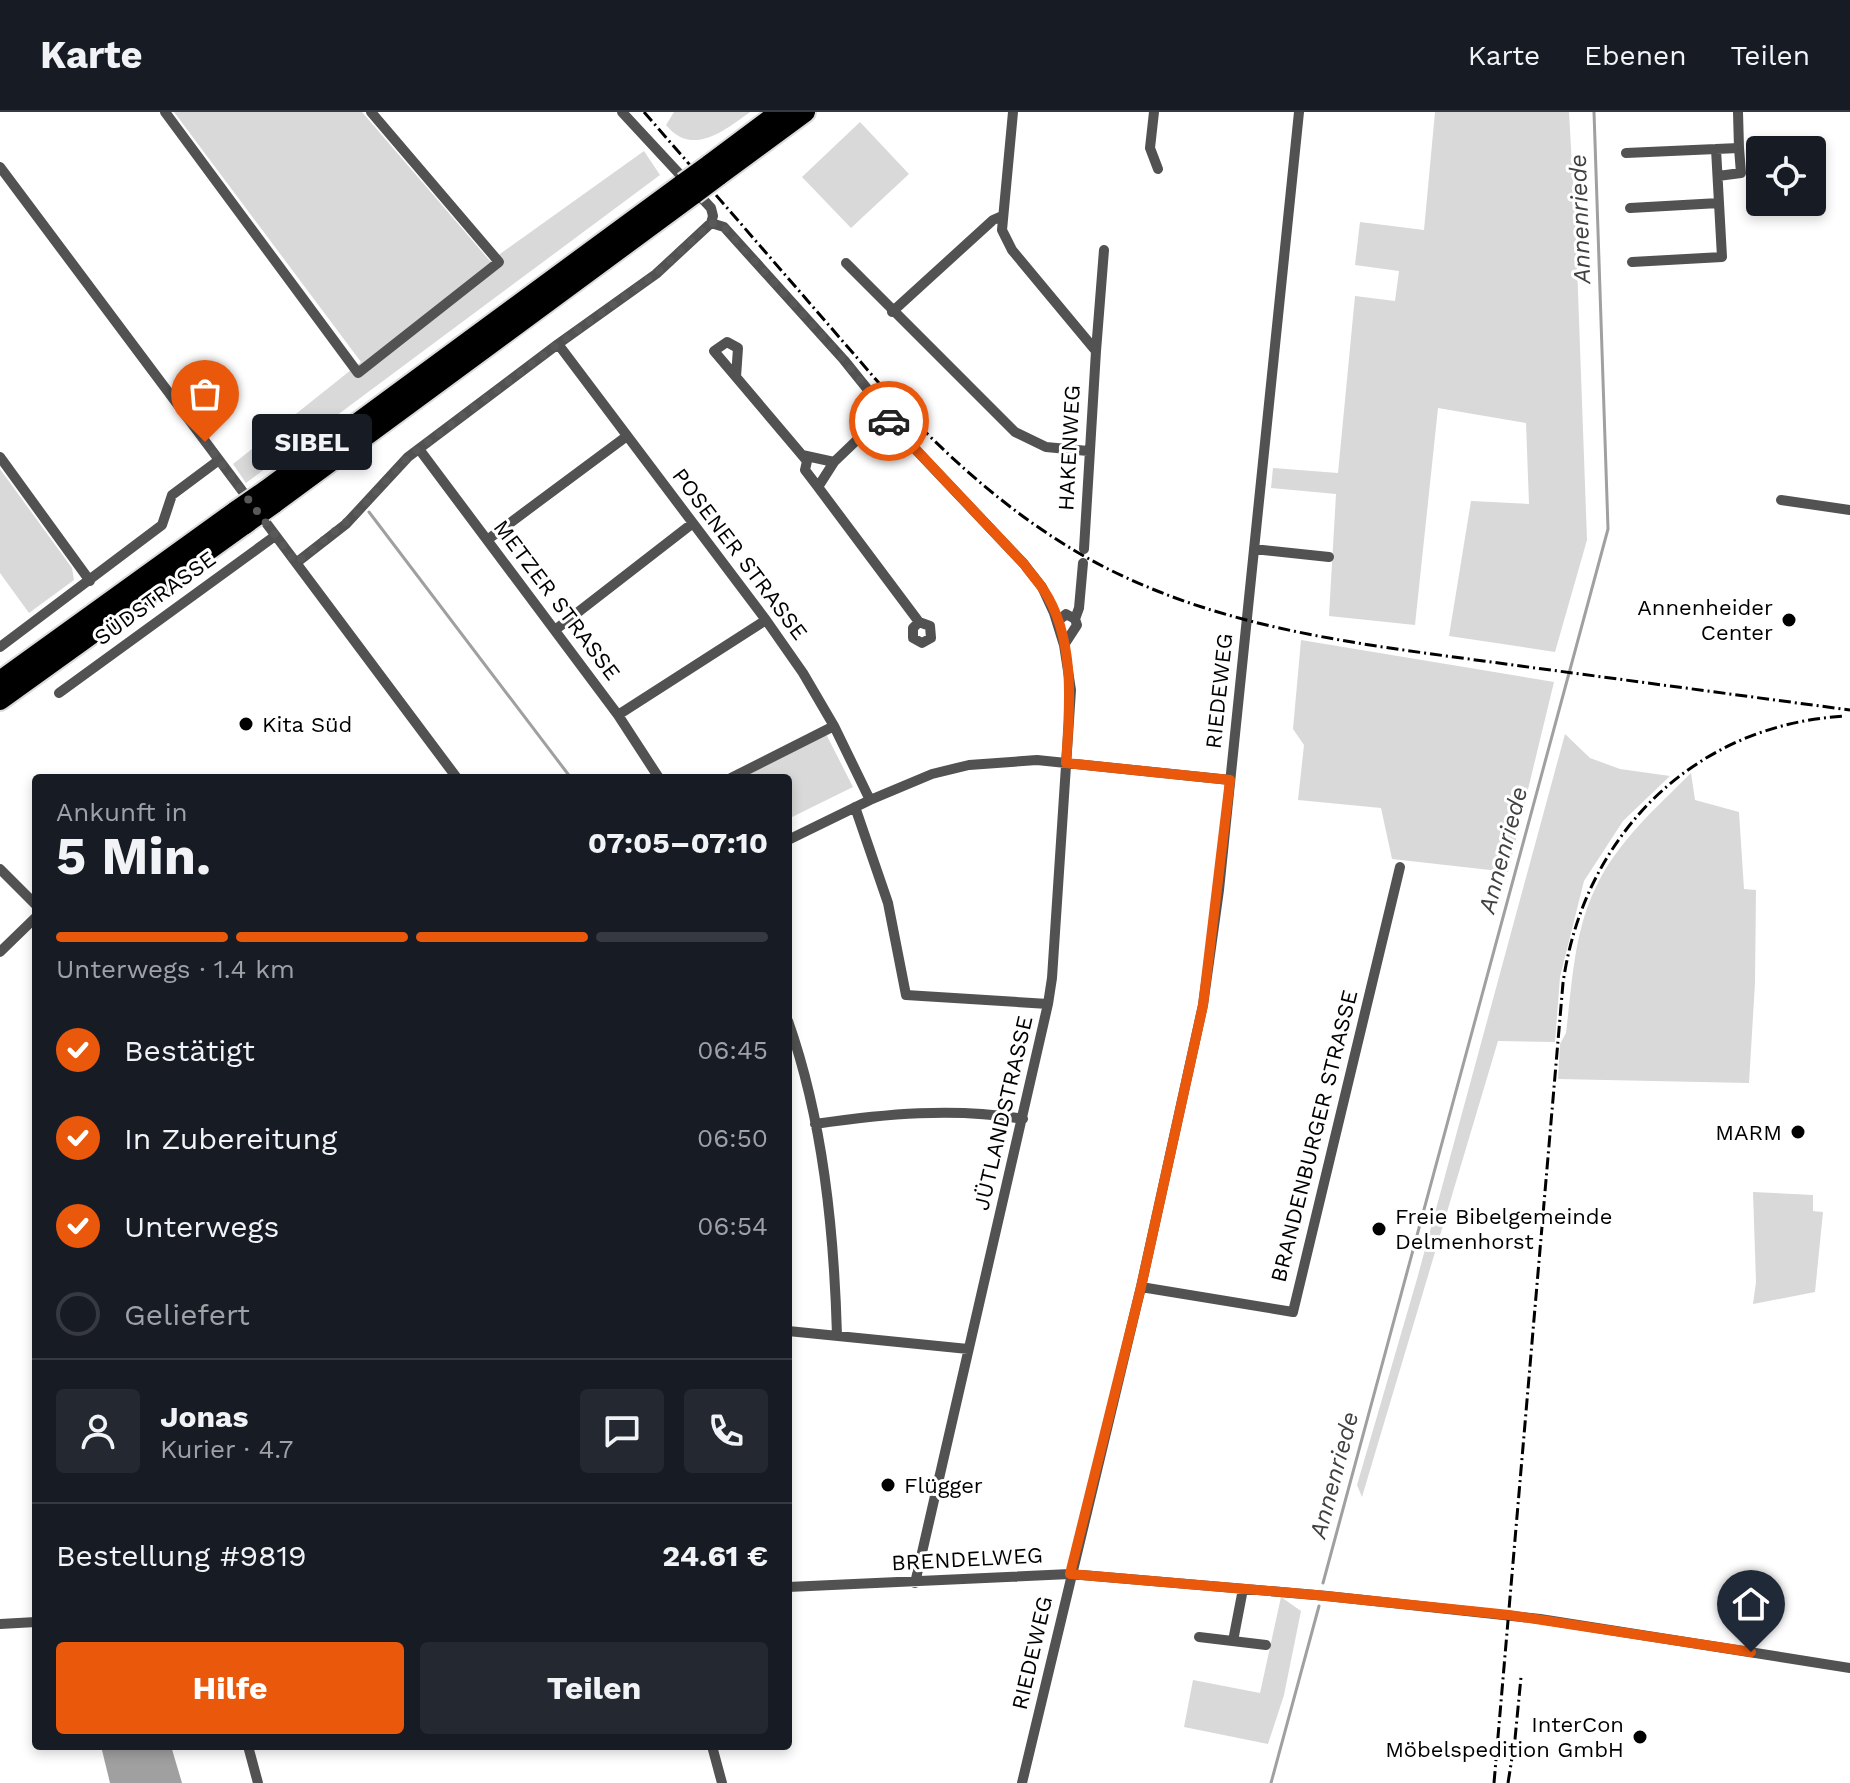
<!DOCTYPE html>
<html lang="de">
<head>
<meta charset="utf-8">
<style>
  :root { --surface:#171b24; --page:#242831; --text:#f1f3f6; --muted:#9ea1a6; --line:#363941; --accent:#ea580c }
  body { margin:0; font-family:"Work Sans",sans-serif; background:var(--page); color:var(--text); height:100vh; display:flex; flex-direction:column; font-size:30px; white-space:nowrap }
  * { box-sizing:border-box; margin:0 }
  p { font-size:26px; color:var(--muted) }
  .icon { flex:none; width:44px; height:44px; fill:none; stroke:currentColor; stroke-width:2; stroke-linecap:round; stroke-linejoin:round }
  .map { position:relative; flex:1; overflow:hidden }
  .details { position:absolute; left:32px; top:662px; width:760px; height:976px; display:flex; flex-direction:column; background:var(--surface); border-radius:8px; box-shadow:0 4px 12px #0003 }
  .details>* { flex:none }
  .buttons { position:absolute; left:1746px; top:24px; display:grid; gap:16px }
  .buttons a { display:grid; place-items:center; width:80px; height:80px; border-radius:8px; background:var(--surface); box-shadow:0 4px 12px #0003; font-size:40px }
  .pin { position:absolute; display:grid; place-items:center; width:68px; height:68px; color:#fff; margin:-82px -34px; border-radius:50% 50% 50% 0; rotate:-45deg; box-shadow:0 0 8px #0007 }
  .pin .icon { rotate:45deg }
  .courier { position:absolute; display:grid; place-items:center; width:80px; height:80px; margin:-40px; border:6px solid #ea580c; border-radius:50%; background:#fff; color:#222; box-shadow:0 2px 10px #0007 }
  .bubble { position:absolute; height:56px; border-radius:8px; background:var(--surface); box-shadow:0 4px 12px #0003; font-size:26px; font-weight:700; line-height:56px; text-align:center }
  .summary em { font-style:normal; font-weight:700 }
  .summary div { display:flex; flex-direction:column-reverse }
  .summary { display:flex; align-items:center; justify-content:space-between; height:136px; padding:0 24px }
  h1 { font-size:52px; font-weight:700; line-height:60px }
  .bar { display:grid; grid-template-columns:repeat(4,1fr); gap:12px 8px; align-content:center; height:96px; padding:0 24px }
  .bar i { height:10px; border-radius:6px; background:var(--line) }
  .bar .active { background:var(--accent) }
  .bar p { grid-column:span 4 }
  .line { display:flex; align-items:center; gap:20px; padding:0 24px; border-top:2px solid var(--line) }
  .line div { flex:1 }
  .round { display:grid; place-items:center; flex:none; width:84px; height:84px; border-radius:8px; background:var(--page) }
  ol { padding:0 24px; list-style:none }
  li { display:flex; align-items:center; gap:24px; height:88px }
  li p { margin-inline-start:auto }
  li .icon { padding:8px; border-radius:50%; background:var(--accent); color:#fff; stroke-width:4 }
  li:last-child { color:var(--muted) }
  li i { width:44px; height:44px; border:4px solid var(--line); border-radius:50% }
  .cta { display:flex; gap:16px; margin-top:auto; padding:16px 24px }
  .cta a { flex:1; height:92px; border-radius:8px; background:var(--accent); color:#fff; font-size:32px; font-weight:700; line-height:92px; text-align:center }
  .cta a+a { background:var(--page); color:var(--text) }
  header { display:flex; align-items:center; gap:48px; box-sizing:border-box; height:112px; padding:0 40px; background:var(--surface); border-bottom:2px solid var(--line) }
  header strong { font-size:38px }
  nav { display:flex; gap:44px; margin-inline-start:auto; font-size:28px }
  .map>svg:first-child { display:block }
  .green { fill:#d9d9d9 }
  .water { fill:#a0a0a0 }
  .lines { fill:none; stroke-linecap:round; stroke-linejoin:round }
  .stream { stroke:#a0a0a0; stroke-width:3 }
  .highway-casing { stroke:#dbdbdb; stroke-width:24 }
  .street { stroke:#525252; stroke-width:10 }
  .highway { stroke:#000; stroke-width:20 }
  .rail { stroke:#000; stroke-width:3; stroke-dasharray:12 4 2 4; stroke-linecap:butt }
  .highway-bridge-casing { stroke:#dbdbdb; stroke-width:24; stroke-linecap:butt }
  .highway-bridge { stroke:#000; stroke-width:20 }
  .done { stroke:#595959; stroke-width:8; stroke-dasharray:0 14.4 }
  .route { stroke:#ea580c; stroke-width:10 }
  .poi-dot { fill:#000; stroke:#fff; stroke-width:3 }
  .labels { text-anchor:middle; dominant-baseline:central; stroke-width:6; stroke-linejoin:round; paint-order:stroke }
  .street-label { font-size:22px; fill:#000; stroke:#fff }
  .poi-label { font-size:22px; fill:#000; stroke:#fff; text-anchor:end }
  .water-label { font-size:24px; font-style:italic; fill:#414141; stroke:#fff }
</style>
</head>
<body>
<header>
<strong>Karte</strong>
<nav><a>Karte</a><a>Ebenen</a><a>Teilen</a></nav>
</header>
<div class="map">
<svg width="1850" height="1671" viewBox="0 0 1850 1671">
  <rect width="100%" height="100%" fill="#fff"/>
  <path class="green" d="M174,0H362L490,149L644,39L660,63L246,371L233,352L361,250Z
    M674,0H750C724,19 692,45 666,13Z
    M1435,0H1569L1576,125L1587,428L1555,540L1449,524L1471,389L1529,392L1526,311L1438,296L1415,513L1329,504L1336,382L1271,376L1273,356L1338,361L1355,184L1395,189L1399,159L1355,153L1360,110L1424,118Z
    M860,10L909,62L851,116L802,65Z
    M0,357L72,456L74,468L29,501L0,461Z
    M1301,528L1554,570L1508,760L1392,747L1381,696L1298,688L1304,633L1293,617Z
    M826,622L853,675L788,707V666H743Z
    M1565,622L1590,646L1620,657L1670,664L1623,709L1584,769L1560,865L1555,930L1498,929L1362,1385L1357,1373L1417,1167Z
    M1691,661L1695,688L1739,700L1744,777L1756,778L1755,871L1749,971L1558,967L1560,932L1566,921C1572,872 1574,819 1596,775C1617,730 1656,696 1691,661Z
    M1753,1080L1813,1083V1099L1823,1100L1815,1180L1753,1192L1756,1170Z
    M1281,1485L1301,1499L1284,1583L1268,1632L1184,1615L1193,1568L1260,1581Z"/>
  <path class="water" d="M101,1634H171L182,1671H110Z"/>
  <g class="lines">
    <path class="stream" d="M369,400L571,666
      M1323,1471L1608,417L1594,0
      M1271,1671L1319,1494"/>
    <defs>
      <path id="highway" d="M709,53L780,0
        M718,64L805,0
        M265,379L684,71
        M273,392L694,82
        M0,569L236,399
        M0,588L245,412"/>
    </defs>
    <use href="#highway" class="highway-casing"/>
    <path class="street" d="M165,0L358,261L499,150L371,0
      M622,0L711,96L713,104L711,111
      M1013,0L1002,118L1012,138L1096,239L1084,437
      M1154,0L1150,36L1158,57
      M1626,41L1716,37
      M0,55L457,666
      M1718,64L1741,61L1739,36
      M1630,96L1719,91
      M711,111L724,115L844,248L877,289L883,303L1024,452L1042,475L1054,501L1064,533L1071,578L1052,866L1048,892L915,1471
      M1632,150L1722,145L1716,37L1739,36L1738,0
      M846,151L1015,320L1046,335L1088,339
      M892,200L993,108L1002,104
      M558,232L766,508L803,561L834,614L870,688
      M1096,239L1104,138
      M736,265L738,236L727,230L714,239L802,343L834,350L883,303
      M419,337L618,603L659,666
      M802,343L807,349L805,358L818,375
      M0,345L90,469
      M834,350L818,375L919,510L930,514L931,526L922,531L913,526V516L919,510
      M1781,388L1850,398
      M487,428L627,324
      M1254,437L1329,445
      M296,451L346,412L408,345L558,232L656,162L711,111
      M1075,507L1079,496L1083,451
      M1057,510L1066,502L1075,507L1077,513L1064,533
      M555,518L693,411
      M0,535L162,413L172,383L219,348
      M59,581L275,424
      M618,603L766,508
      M731,666L834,614
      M855,695L888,791L906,883L1048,892
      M788,728L870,688L932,662L969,653L1037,648L1230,668
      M0,757L36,793
      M0,840L36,805
      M788,909C823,1008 834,1118 837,1223
      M815,1012C884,1002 954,995 1023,1007
      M1141,1175L1293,1200L1400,755
      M788,1219L968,1237
      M788,1475L1070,1462L1327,1484L1540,1507L1850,1556
      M0,1512L36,1510
      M1199,1525L1266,1533
      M1233,1529L1243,1477
      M248,1634L258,1671
      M712,1634L722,1671
      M1022,1671L1141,1175L1203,893L1219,778L1299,0"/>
    <use href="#highway" class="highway"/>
    <path class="rail" d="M644,0L885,278C954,353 1034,424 1127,466C1242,519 1366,533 1491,550C1610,566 1730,582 1850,598
      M1494,1671L1563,871C1584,723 1694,612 1846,604
      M1508,1671L1515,1627L1521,1565"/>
    <defs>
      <path id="highway-bridge" d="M684,71L709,53
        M694,82L718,64
        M236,399L265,379
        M245,412L273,392"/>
    </defs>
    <use href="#highway-bridge" class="highway-bridge-casing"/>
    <use href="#highway-bridge" class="highway-bridge"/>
  </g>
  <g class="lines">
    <path class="done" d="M205,330L296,451L356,402L408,345L558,232L656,162L711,111L724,115L844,248L877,289L889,309"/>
    <path class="route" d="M889,309L1024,452C1030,461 1037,468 1043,477C1076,526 1070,595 1066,651L1230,668L1203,893L1141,1175L1070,1462L1316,1483L1509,1503L1751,1540"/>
  </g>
  <g class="poi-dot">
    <circle cx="1789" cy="508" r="8"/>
    <circle cx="246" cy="612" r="8"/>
    <circle cx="1798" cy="1020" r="8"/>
    <circle cx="1379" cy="1117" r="8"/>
    <circle cx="888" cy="1373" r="8"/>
    <circle cx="1640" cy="1625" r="8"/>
  </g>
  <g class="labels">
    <g class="street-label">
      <text transform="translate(1069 336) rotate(-87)">HAKENWEG</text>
      <text transform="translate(740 442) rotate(53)">POSENER STRASSE</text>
      <text transform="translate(155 486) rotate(-36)">SÜDSTRASSE</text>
      <text transform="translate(557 488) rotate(53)">METZER STRASSE</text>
      <text transform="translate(1219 579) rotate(-84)">RIEDEWEG</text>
      <text transform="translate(1003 1001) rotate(-77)">JÜTLANDSTRASSE</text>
      <text transform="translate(1314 1024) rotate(-76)">BRANDENBURGER STRASSE</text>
      <text transform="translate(967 1447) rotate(-3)">BRENDELWEG</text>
      <text transform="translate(1032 1541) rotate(-77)">RIEDEWEG</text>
    </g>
    <g class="poi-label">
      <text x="1773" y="495">Annenheider<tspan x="1773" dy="25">Center</tspan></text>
      <text x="262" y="612" text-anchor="start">Kita Süd</text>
      <text x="1782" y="1020">MARM</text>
      <text x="1395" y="1104" text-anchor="start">Freie Bibelgemeinde<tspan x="1395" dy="25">Delmenhorst</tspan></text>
      <text x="904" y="1373" text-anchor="start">Flügger</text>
      <text x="1624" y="1612">InterCon<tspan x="1624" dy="25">Möbelspedition GmbH</tspan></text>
    </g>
    <g class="water-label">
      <text transform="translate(1580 107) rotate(-92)">Annenriede</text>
      <text transform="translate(1503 738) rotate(-75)">Annenriede</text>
      <text transform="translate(1334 1363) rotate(-75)">Annenriede</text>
    </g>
  </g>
</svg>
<div class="buttons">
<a><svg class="icon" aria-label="locate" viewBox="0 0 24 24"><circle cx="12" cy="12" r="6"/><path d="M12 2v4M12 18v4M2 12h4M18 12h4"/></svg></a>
</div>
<div class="pin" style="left:205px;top:330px;background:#ea580c"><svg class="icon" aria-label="bag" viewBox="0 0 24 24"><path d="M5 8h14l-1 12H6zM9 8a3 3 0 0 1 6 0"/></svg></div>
<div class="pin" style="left:1751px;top:1540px;background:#1f2937"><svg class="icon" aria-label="home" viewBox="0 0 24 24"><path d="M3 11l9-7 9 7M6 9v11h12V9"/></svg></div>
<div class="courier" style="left:889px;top:309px"><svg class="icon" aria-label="car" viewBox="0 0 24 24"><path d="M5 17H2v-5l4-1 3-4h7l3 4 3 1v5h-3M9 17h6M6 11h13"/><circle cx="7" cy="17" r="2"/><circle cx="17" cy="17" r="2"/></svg></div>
<div class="bubble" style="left:252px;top:302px;width:120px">SIBEL</div>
<section class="details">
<div class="summary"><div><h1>5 Min.</h1><p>Ankunft in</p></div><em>07:05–07:10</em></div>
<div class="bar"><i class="active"></i><i class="active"></i><i class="active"></i><i></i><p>Unterwegs · 1.4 km</p></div>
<ol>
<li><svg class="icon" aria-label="check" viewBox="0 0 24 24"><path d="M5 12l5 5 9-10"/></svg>Bestätigt<p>06:45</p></li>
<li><svg class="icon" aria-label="check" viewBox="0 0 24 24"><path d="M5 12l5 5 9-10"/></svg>In Zubereitung<p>06:50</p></li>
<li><svg class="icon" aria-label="check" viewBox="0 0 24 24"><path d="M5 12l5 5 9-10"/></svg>Unterwegs<p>06:54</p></li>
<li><i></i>Geliefert</li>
</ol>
<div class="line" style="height:144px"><a class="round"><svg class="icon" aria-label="person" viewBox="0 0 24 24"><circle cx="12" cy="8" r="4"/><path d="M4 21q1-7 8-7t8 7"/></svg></a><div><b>Jonas</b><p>Kurier · 4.7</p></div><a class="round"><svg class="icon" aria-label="chat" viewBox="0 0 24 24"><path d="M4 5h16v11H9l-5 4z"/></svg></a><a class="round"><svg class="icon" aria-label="phone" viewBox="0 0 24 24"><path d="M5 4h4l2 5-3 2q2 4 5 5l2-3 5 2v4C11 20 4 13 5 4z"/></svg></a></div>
<div class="line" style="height:104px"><div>Bestellung #9819</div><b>24.61 €</b></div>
<div class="cta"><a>Hilfe</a><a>Teilen</a></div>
</section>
</div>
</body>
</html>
